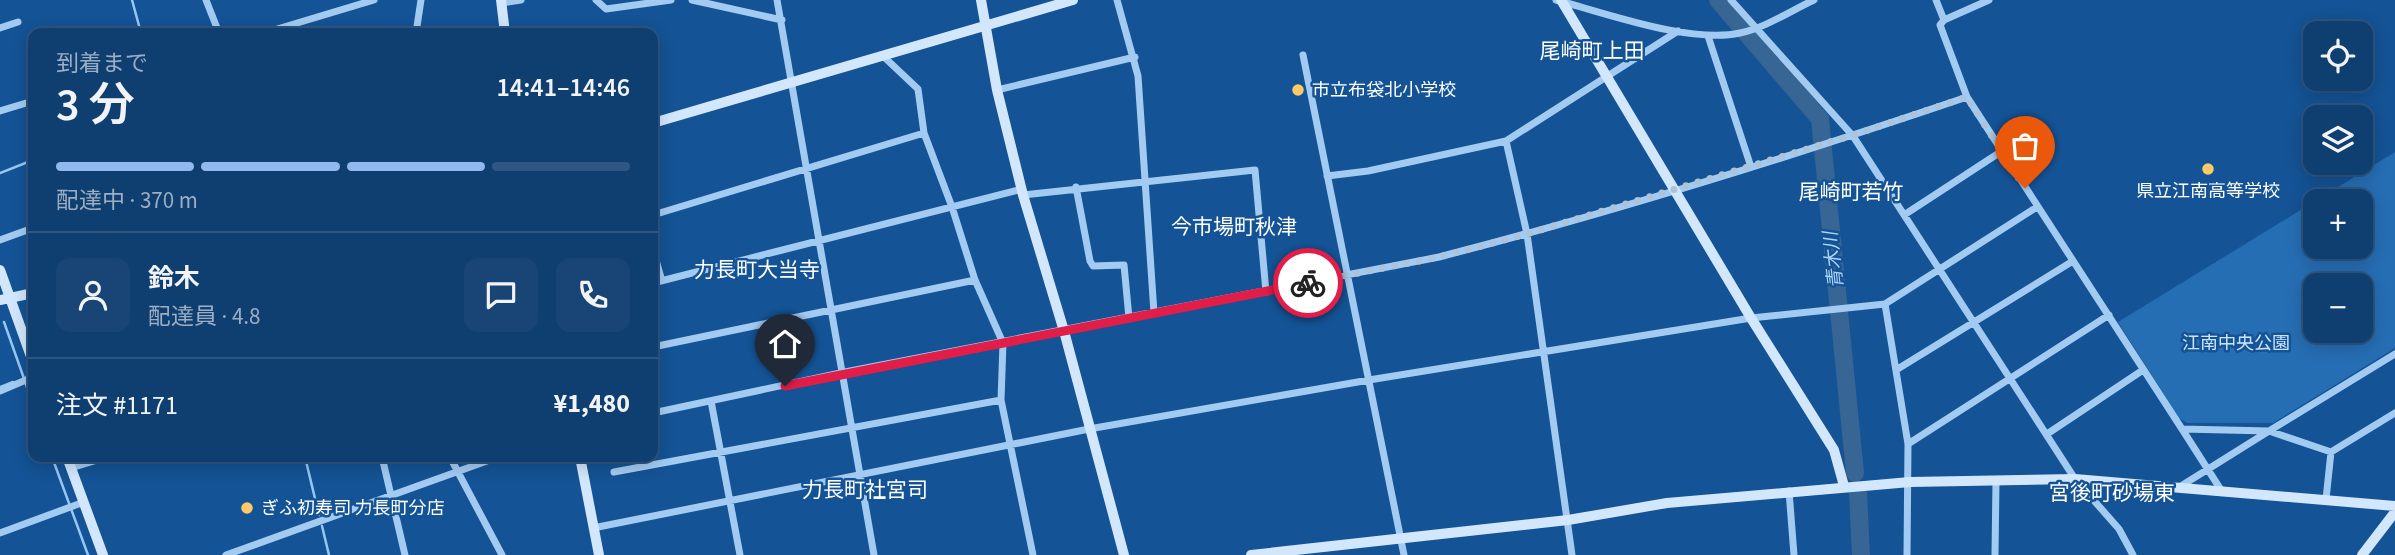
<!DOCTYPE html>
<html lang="ja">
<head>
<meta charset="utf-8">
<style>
  :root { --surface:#0f3e70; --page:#184575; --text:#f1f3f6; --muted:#9baec3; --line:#2f5783; --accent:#90b9f0 }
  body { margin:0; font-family:"Source Sans 3","Noto Sans JP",sans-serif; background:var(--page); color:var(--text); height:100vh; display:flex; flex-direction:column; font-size:26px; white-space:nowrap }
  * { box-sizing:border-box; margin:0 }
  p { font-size:23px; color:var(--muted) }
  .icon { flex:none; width:38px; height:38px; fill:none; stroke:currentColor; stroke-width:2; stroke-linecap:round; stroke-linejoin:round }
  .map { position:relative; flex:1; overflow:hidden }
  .panel { position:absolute; left:28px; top:28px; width:630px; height:434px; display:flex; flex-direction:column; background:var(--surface); border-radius:14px; box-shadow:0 4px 18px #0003,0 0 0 2px var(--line) }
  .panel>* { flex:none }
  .controls { position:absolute; left:2303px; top:21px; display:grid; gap:14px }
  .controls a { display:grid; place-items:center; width:70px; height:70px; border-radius:14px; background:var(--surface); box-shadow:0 4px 18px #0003,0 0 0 2px var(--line); font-size:35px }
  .pin { position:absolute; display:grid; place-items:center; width:60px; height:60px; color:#fff; margin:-72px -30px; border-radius:50% 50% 50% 0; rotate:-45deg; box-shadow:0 0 7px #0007 }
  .pin .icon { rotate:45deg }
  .courier { position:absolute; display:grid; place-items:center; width:70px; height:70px; margin:-35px; border:5px solid #e11d48; border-radius:50%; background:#fff; color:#222; box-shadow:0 2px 9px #0007 }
  .headline em { font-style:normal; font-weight:600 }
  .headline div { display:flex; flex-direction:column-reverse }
  .headline { display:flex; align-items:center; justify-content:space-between; height:119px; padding:0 28px }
  h1 { font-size:46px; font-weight:600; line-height:52px }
  .bar { display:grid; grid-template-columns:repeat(4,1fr); gap:10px 7px; align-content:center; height:84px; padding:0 28px }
  .bar i { height:9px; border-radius:5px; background:var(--line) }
  .bar .current { background:var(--accent) }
  .bar p { grid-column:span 4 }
  .line { display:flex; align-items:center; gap:18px; padding:0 28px; border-top:2px solid var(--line) }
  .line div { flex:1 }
  .round { display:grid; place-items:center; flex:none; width:74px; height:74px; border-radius:14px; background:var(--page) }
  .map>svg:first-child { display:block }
  .green { fill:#266eb4; fill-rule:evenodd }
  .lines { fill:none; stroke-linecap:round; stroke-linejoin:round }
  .stream { stroke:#95c7f5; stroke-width:2.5 }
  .river { stroke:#376594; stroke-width:18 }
  .street { stroke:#a3cbf2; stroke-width:7 }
  .secondary { stroke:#d2e7fc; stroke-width:10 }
  .done { stroke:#adc3da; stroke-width:7; stroke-dasharray:0 12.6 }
  .route { stroke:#e11d48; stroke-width:9 }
  .poi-dot { fill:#ffca65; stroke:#145395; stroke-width:2.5 }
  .labels { text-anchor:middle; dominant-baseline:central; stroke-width:5; stroke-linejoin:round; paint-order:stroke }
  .poi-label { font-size:18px; fill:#fff; stroke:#145395; text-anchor:start }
  .park-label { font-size:18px; fill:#cbe4fd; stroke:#145395 }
  .water-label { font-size:19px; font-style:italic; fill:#b0d5f9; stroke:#145395 }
  .quarter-label { font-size:21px; fill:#fff; stroke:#145395 }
</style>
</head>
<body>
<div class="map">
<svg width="2395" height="555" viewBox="0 0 2395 555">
  <rect width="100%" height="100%" fill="#145395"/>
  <path class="green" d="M2395,152V348L2273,423H2187L2179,418L2118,322ZM2361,201V247H2315V201ZM2315,285H2361V331H2315Z"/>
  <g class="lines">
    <path class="stream" d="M132,0L141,33
      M0,173L33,160
      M4,322L33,404
      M0,387L13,382
      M52,457L88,555
      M305,457L319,515
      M322,526L329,555"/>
    <path class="river" d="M1718,0L1820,119L1855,473
      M1858,493L1861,555"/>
    <path class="street" d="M206,0L219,33
      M596,0L606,9L671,0
      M692,0L782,20
      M777,0L874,555
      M1117,0L1138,76L1154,313
      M1556,0C1606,13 1690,44 1740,33C1765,28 1790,11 1814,0
      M1731,0L1853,136L2075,479L2119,529L2133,555
      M1936,0L1944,20L1940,25L1967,97L2002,151
      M501,3L521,0
      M1944,20L1989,0
      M0,28L18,22
      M264,33L374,0
      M416,33L421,0
      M1708,36L1751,167
      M1303,55L1404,555
      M883,56L918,89L924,133L952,207L975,280L1003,343L1001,400L1033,555
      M997,90L1135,57
      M0,111L33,101
      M1506,141L1527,234L1572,555
      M1327,176L1368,171L1506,141L1678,31
      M1076,187L1090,261L1093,266L1124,265L1129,318
      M1023,195L1255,170L1266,292
      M653,215L924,133
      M1904,215L2002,151L2182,429L2269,431L2395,354
      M0,240L33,228
      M653,250L662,281
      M653,283L1022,189
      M1885,304L1908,444L1907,555
      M653,347L975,280
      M1896,370L2073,261
      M0,391L33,377
      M711,401L740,555
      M653,413L845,372L1439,257C1617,211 1793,156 1967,97
      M2182,429L2221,490
      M2047,434L2143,370
      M1908,444L2109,315
      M2331,452L2395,413
      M382,457L405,555
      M450,457L502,555
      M71,468L107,457
      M614,472L1001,400
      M2181,486L2269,431L2331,452L2326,499
      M1789,491L1794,555
      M593,528L1089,429L1369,380L1751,318L1885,304L2037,207
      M0,533L84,502
      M226,555L498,457
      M1995,555L1996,481"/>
    <path class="secondary" d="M501,0L505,33
      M981,0L997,90L1023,195L1064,331L1124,555
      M1561,0L1751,318L1834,450L1844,486
      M653,123L1073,0
      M0,270L33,362
      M0,300L33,293
      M67,457L103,555
      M580,457L599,555
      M1251,555L1568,520L1667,503L1910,482L2075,479L2395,506
      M2362,555L2395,512"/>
  </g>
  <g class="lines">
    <path class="done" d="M1308,283L1439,257L1527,234L1853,135L1967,97L2025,188"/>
    <path class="route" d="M785,386L1308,283"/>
  </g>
  <g class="poi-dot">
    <circle cx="1298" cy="90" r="7"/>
    <circle cx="2208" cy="169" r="7"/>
    <circle cx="247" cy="508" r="7"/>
  </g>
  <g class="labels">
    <g class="poi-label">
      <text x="1312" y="90">市立布袋北小学校</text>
      <text x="2208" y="191" text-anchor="middle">県立江南高等学校</text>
      <text x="261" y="508">ぎふ初寿司 力長町分店</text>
    </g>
    <g class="park-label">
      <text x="2236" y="343">江南中央公園</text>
    </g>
    <g class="water-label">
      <text transform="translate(1834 260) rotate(-96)">青木川</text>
    </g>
    <g class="quarter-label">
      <text x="1592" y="51">尾崎町上田</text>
      <text x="1851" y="192">尾崎町若竹</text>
      <text x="1234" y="227">今市場町秋津</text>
      <text x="757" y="270">力長町大当寺</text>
      <text x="865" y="490">力長町社宮司</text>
      <text x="2112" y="493">宮後町砂場東</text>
    </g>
  </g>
</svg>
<div class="controls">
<a><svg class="icon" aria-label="locate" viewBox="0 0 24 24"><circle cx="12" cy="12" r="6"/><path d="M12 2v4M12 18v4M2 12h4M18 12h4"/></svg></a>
<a><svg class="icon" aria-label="layers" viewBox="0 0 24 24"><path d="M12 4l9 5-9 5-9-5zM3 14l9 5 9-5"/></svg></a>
<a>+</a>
<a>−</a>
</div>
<div class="pin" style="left:2025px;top:188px;background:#ea580c"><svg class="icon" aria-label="bag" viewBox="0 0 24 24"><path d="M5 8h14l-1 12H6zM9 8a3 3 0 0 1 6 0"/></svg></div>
<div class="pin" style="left:785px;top:386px;background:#1f2937"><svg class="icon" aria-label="home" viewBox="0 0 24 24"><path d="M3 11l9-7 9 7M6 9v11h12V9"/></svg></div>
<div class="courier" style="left:1308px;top:283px"><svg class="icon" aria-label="bike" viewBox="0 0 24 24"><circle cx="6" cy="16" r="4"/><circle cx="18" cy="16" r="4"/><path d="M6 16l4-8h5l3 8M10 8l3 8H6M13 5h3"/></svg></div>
<section class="panel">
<div class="headline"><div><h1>3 分</h1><p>到着まで</p></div><em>14:41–14:46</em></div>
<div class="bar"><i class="current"></i><i class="current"></i><i class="current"></i><i></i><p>配達中 · 370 m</p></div>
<div class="line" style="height:126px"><a class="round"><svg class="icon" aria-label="person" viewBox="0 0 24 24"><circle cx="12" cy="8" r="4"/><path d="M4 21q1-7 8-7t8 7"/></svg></a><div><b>鈴木</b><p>配達員 · 4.8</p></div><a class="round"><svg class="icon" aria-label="chat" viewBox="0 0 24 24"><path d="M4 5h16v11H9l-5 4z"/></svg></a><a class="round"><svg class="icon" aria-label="phone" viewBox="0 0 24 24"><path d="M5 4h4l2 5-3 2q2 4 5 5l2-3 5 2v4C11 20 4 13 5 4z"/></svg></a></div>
<div class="line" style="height:91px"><div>注文 #1171</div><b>¥1,480</b></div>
</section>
</div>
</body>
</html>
